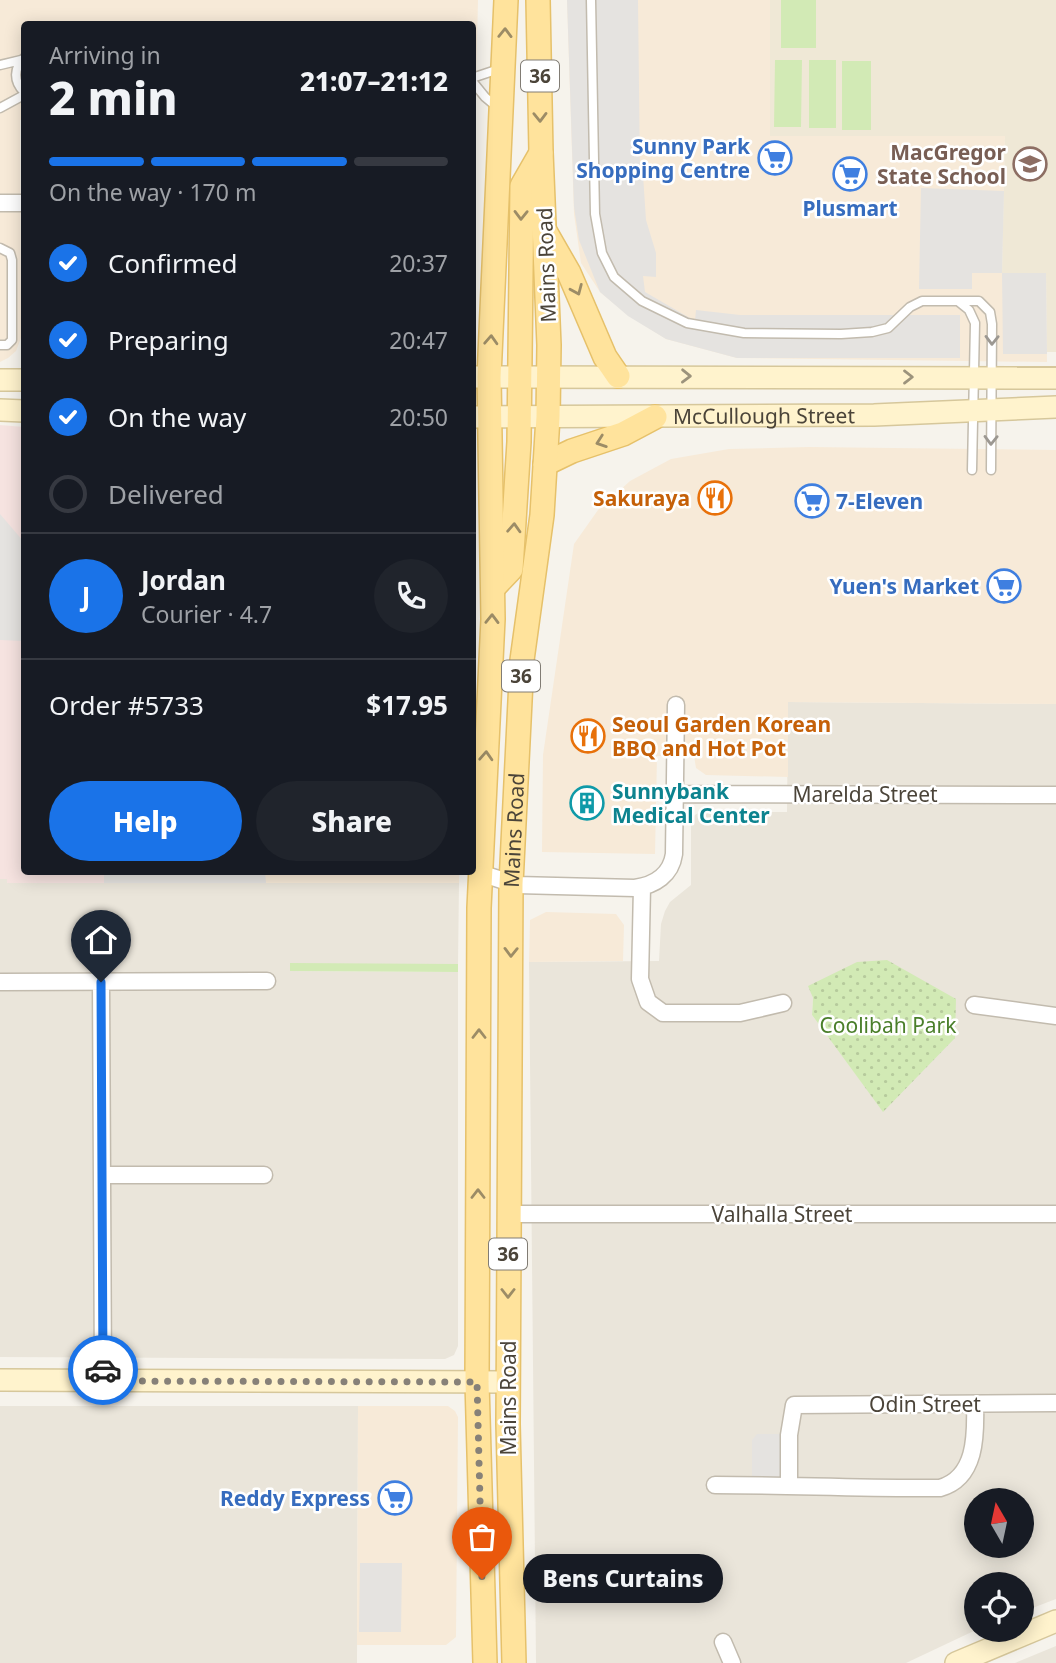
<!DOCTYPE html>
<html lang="en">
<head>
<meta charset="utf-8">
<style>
  :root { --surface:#171b24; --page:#20242c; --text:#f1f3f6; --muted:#9ea1a6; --line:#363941; --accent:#1a73e8 }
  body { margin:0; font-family:"Noto Sans",sans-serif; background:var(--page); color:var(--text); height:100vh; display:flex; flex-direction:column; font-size:26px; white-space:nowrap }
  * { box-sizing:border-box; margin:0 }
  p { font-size:23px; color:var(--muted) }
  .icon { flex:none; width:38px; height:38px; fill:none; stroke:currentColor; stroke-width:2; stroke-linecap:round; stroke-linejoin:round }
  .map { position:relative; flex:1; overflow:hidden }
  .side { position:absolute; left:21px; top:21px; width:455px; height:854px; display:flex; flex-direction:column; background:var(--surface); border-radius:7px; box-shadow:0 4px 18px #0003 }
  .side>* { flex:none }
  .needle { width:46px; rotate:351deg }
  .controls { position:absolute; left:964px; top:1488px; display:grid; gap:14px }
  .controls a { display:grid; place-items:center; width:70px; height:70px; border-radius:50%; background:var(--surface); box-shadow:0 4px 18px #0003; font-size:35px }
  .pin { position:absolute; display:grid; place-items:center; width:60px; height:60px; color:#fff; margin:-72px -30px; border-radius:50% 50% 50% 0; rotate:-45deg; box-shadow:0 0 7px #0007 }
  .pin .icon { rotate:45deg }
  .courier { position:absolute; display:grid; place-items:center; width:70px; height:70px; margin:-35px; border:5px solid #1a73e8; border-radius:50%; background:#fff; color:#222; box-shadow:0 2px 9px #0007 }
  .bubble { position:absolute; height:49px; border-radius:24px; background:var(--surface); box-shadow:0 4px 18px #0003; font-size:23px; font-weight:800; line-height:49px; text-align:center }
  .overview em { font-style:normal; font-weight:800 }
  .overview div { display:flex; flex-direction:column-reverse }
  .overview { display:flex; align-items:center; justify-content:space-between; height:119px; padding:0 28px }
  h1 { font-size:46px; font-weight:800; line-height:52px }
  .bar { display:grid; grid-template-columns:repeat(4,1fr); gap:10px 7px; align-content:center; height:84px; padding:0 28px }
  .bar i { height:9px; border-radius:5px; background:var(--line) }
  .bar .current { background:var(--accent) }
  .bar p { grid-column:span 4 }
  .line { display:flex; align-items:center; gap:18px; padding:0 28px; border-top:2px solid var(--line) }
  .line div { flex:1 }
  .round { display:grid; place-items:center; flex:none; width:74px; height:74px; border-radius:37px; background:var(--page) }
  ol { padding:0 28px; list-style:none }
  li { display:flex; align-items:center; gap:21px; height:77px }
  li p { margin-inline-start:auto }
  li .icon { padding:7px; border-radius:50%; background:var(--accent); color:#fff; stroke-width:4 }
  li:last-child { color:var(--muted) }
  li i { width:38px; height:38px; border:4px solid var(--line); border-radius:50% }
  .button { display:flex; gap:14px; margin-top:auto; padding:14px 28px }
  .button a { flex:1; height:80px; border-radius:42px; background:var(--accent); color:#fff; font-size:28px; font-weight:800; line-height:80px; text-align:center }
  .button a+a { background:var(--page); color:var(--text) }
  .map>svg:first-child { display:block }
  .residential { fill:#eae5da; fill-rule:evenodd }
  .commercial { fill:#f7ead8 }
  .education { fill:#efe8d6 }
  .medical { fill:#f6e3e0 }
  .grass { fill:#d2eab5 }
  .park { fill:url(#park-dots) }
  .parking { fill:#e5e3e0 }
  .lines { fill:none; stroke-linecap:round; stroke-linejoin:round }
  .lane-casing { stroke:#c2bbae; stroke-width:11 }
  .street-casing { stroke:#c2bbae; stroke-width:19 }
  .secondary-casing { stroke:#d6c79b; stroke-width:24 }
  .primary-casing { stroke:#e6c16a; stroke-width:26 }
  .lane { stroke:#fff; stroke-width:8 }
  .street { stroke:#fff; stroke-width:16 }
  .secondary { stroke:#fff3cd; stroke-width:21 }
  .primary { stroke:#ffe39c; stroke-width:23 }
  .oneway { stroke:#9c8c66 }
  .oneway2 { stroke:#9c9892 }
  .oneway3 { stroke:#9c937c }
  .done { stroke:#878178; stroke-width:7; stroke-dasharray:0 12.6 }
  .route { stroke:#1a73e8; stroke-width:9 }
  .labels { text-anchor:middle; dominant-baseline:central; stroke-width:5; stroke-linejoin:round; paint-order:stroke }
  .shield { fill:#fff; stroke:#817c74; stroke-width:2 }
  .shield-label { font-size:19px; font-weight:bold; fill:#4b4439 }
  .shop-label { font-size:21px; font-weight:bold; fill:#366cbe; stroke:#fff; text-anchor:end }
  .education-label { font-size:21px; font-weight:bold; fill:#785e54; stroke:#fff; text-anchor:end }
  .street-label { font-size:21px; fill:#4b4439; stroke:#fff }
  .food-label { font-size:21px; font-weight:bold; fill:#c56008; stroke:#fff; text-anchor:end }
  .culture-label { font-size:21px; font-weight:bold; fill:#0d838f; stroke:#fff; text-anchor:start }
  .park-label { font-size:21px; fill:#4a7f2a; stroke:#fff }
</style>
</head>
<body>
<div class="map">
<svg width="1056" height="1663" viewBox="0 0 1056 1663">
  <defs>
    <pattern id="park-dots" width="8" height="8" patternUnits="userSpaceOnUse" patternTransform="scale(1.75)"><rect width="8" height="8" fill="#d2eab5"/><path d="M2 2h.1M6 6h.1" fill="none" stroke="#b6ca9c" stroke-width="1.8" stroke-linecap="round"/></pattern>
  </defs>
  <rect width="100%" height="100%" fill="#f6f3ec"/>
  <path class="residential" d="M788,702L1056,704V1599L1022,1612V1584H976L978,1629L906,1663H536L529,962L659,961L661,924L665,911L670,902L691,885V820L695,815L700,812H787ZM809,986L883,1111L812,1015L813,998ZM976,1500H1022V1545H976Z
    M0,879H7L8,883H459L458,964H290L291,971L458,972V1346L454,1355L445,1359L0,1357Z
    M0,1406H358L357,1663H0Z
    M1056,1646V1663H1015Z"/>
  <path class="commercial" d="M0,0H478L474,166L476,192L473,227L472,24H24V120H20L21,338L16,351L8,358L0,362Z
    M567,0H770V136H1005L1002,273H1046L1047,362L737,358L666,339L628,315L600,292L581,263L574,214Z
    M809,447L1056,450V704L788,702V777L706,775L696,768L694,756H657L655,854L542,852L543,755L574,544L598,510L630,481L671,459L729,449Z
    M104,872H459V883H104Z
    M546,912L616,914L624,925L623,961L529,962L530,920Z
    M358,1406H448L455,1411L458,1417L456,1637L446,1645H357Z"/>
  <path class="education" d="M770,0H1056V352H1047L1046,273H1002L1005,136H770Z"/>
  <path class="medical" d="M0,425L24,427V872H104V883H7V879H0Z"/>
  <path class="grass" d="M781,0H816V48H781Z
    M775,60H802L801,127H774Z
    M809,60H836V128H809Z
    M842,61H871V130H842Z
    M290,963L458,964V972L290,971Z"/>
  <path class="park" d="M887,960L956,999L955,1038L883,1112L812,1015L813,998L808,986L857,962Z"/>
  <path class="parking" d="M567,0H638L640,174L643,175L646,220L656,253V277L643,276L645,292L695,321L696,310L740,315H960V358H737L666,339L628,316L600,292L579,240L574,207Z
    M921,188L1004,191L1002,273H1046L1047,354H1003L1002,273H972V289H919Z
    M0,514L24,542L23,641L0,640Z
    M104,872H265L266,883H104Z
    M757,1434H783L782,1478H752V1440Z
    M360,1563H402L401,1632H359Z"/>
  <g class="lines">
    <defs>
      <path id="lane" d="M591,0L595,214L602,253L614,277L642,301L687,323L744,333L841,334L872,332L888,328L910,307L922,301H979L990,312L992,324L991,470
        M24,58C14,68 13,81 24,92
        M0,65L21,60
        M472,78L499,69
        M472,81L485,97L497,107
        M0,108L24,95
        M0,248L10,253L12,260V340L7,345H0
        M959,302L969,310L975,323L972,470"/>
      <path id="street" d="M0,203H24
        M674,794L1056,795
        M480,873L517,885L635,888C655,885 671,875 674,854L676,705
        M642,887L640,979L648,1002L663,1013H740L783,1003
        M0,982L267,981
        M101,982L103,1381
        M974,1005L1056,1016
        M103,1175H264
        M508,1214H1056
        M715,1485C790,1485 865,1489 940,1488C976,1478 976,1436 975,1404
        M789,1485V1435L794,1405L1056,1403
        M723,1642L732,1663"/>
      <g id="secondary">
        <path d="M472,377L1056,378"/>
        <path d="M0,380H24"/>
        <path d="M0,410L24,411"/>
        <path id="s1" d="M472,417L874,415L1056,407"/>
        <path d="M0,1380L508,1382"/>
        <path d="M956,1663L1056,1621"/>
      </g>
      <g id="primary">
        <path d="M546,233L569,273L605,357L618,376"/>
        <path d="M545,464L572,451L623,434L655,417"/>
        <path d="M493,588L511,569L519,442L522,186L541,153"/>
        <path d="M485,1663L477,1382L479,908L493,619L489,377L506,0"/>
        <path id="s2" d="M514,1663L508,1424L511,884L522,660L542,515L548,417L549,345L541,152L538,0"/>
      </g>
    </defs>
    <use href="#lane" class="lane-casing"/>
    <use href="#street" class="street-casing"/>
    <use href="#secondary" class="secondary-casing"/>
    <use href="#primary" class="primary-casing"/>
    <use href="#lane" class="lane"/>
    <use href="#street" class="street"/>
    <use href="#secondary" class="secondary"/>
    <use href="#primary" class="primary"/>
  </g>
  <defs><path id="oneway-chevron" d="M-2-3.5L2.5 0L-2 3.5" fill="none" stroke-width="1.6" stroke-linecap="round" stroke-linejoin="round" transform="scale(1.75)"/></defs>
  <g class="oneway">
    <use href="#oneway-chevron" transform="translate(505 33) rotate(-89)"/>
    <use href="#oneway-chevron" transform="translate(540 117) rotate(89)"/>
    <use href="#oneway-chevron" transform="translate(521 215) rotate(91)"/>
    <use href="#oneway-chevron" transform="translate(577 290) rotate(67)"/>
    <use href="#oneway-chevron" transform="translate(491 340) rotate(-87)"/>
    <use href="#oneway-chevron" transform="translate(601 442) rotate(161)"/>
    <use href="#oneway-chevron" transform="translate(514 528) rotate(-87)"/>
    <use href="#oneway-chevron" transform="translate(492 619) rotate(-89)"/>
    <use href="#oneway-chevron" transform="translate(486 756) rotate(-87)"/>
    <use href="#oneway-chevron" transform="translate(511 952) rotate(91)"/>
    <use href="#oneway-chevron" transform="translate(479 1034) rotate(-90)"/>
    <use href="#oneway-chevron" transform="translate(478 1194) rotate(-90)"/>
    <use href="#oneway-chevron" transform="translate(508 1293) rotate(90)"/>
  </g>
  <g class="oneway2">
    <use href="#oneway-chevron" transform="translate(992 340) rotate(91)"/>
    <use href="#oneway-chevron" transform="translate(991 440) rotate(91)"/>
  </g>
  <g class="oneway3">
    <use href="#oneway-chevron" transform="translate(686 376) rotate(1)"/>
    <use href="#oneway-chevron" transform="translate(908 377)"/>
  </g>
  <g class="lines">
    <path class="done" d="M103,1370V1381L477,1382L482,1579"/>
    <path class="route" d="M101,982L103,1370"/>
  </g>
  <defs>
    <symbol id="supermarket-ring" viewBox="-11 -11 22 22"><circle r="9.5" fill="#fff" stroke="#3f7fe0" stroke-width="1.5"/><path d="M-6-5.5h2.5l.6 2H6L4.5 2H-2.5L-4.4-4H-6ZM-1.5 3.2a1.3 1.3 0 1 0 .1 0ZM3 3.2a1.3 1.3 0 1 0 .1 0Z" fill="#3f7fe0"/></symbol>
    <symbol id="school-ring" viewBox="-11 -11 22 22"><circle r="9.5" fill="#fff" stroke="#8d6e63" stroke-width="1.5"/><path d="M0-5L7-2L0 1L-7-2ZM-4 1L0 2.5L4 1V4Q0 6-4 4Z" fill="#8d6e63"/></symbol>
    <symbol id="restaurant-ring" viewBox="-11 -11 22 22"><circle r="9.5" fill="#fff" stroke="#e8710a" stroke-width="1.5"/><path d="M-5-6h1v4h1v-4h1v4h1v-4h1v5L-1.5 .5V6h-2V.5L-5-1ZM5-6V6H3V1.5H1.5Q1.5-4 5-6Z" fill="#e8710a"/></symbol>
    <symbol id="building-ring" viewBox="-11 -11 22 22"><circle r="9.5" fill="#fff" stroke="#0f9aa8" stroke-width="1.5"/><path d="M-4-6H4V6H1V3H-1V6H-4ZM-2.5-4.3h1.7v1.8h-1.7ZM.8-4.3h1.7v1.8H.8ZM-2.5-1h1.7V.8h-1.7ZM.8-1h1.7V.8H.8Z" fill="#0f9aa8"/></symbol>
  </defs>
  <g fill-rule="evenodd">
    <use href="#supermarket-ring" x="756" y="139" width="38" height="38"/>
    <use href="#school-ring" x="1011" y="145" width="38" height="38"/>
    <use href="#supermarket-ring" x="831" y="155" width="38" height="38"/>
    <use href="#restaurant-ring" x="696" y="479" width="38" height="38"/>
    <use href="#supermarket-ring" x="793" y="482" width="38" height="38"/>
    <use href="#supermarket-ring" x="985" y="567" width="38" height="38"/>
    <use href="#restaurant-ring" x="569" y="717" width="38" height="38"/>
    <use href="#building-ring" x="568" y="784" width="38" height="38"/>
    <use href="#supermarket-ring" x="376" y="1479" width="38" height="38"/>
  </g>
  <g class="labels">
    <g class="shield">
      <rect x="521" y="60.5" width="38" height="31" rx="5"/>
      <rect x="502" y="660.5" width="38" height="31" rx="5"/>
      <rect x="489" y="1238.5" width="38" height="31" rx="5"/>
    </g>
    <g class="shield-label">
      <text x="540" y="76">36</text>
      <text x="521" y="676">36</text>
      <text x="508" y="1254">36</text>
    </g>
    <g class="shop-label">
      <text x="750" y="146">Sunny Park<tspan x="750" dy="24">Shopping Centre</tspan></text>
      <text x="850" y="208" text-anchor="middle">Plusmart</text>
      <text x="836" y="501" text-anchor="start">7-Eleven</text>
      <text x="979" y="586">Yuen's Market</text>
      <text x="370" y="1498">Reddy Express</text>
    </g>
    <g class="education-label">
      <text x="1006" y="152">MacGregor<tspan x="1006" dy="24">State School</tspan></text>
    </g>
    <g class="street-label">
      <text transform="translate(546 265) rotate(-92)">Mains Road</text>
      <text stroke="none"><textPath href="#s1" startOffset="292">McCullough Street</textPath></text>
      <text x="865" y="794">Marelda Street</text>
      <text stroke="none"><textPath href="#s2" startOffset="833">Mains Road</textPath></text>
      <text x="782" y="1214">Valhalla Street</text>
      <text transform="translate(508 1398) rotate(-90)">Mains Road</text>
      <text x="925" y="1404">Odin Street</text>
    </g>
    <g class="food-label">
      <text x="690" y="498">Sakuraya</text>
      <text x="612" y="724" text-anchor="start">Seoul Garden Korean<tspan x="612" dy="24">BBQ and Hot Pot</tspan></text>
    </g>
    <g class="culture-label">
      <text x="612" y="791">Sunnybank<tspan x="612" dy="24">Medical Center</tspan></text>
    </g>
    <g class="park-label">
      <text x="888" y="1025">Coolibah Park</text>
    </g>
  </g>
</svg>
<div class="controls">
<a><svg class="needle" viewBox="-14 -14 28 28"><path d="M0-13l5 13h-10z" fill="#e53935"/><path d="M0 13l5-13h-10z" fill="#9ea1a6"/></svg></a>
<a><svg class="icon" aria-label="locate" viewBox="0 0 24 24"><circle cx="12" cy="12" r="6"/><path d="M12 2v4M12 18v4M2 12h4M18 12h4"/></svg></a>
</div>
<div class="pin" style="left:482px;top:1579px;background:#ea580c"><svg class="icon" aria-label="bag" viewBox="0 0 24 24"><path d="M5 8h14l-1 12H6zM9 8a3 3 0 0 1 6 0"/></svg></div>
<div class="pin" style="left:101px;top:982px;background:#1f2937"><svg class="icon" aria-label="home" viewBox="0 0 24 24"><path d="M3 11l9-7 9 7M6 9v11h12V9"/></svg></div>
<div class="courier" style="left:103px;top:1370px"><svg class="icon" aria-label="car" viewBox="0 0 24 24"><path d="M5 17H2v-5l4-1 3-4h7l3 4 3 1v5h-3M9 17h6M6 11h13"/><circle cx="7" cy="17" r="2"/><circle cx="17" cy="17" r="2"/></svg></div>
<div class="bubble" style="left:523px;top:1554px;width:200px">Bens Curtains</div>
<section class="side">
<div class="overview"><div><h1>2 min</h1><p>Arriving in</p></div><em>21:07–21:12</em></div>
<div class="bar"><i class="current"></i><i class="current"></i><i class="current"></i><i></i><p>On the way · 170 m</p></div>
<ol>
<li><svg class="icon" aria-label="check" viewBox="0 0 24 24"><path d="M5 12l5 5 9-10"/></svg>Confirmed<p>20:37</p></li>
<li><svg class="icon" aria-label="check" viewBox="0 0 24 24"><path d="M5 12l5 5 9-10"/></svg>Preparing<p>20:47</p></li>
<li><svg class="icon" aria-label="check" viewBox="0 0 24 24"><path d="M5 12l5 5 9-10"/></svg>On the way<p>20:50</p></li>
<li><i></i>Delivered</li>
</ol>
<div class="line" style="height:126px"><b class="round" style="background:var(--accent);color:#fff">J</b><div><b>Jordan</b><p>Courier · 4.7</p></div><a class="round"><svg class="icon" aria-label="phone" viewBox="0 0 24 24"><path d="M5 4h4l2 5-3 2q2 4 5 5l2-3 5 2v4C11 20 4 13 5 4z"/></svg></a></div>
<div class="line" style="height:91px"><div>Order #5733</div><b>$17.95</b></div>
<div class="button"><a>Help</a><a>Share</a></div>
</section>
</div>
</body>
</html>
